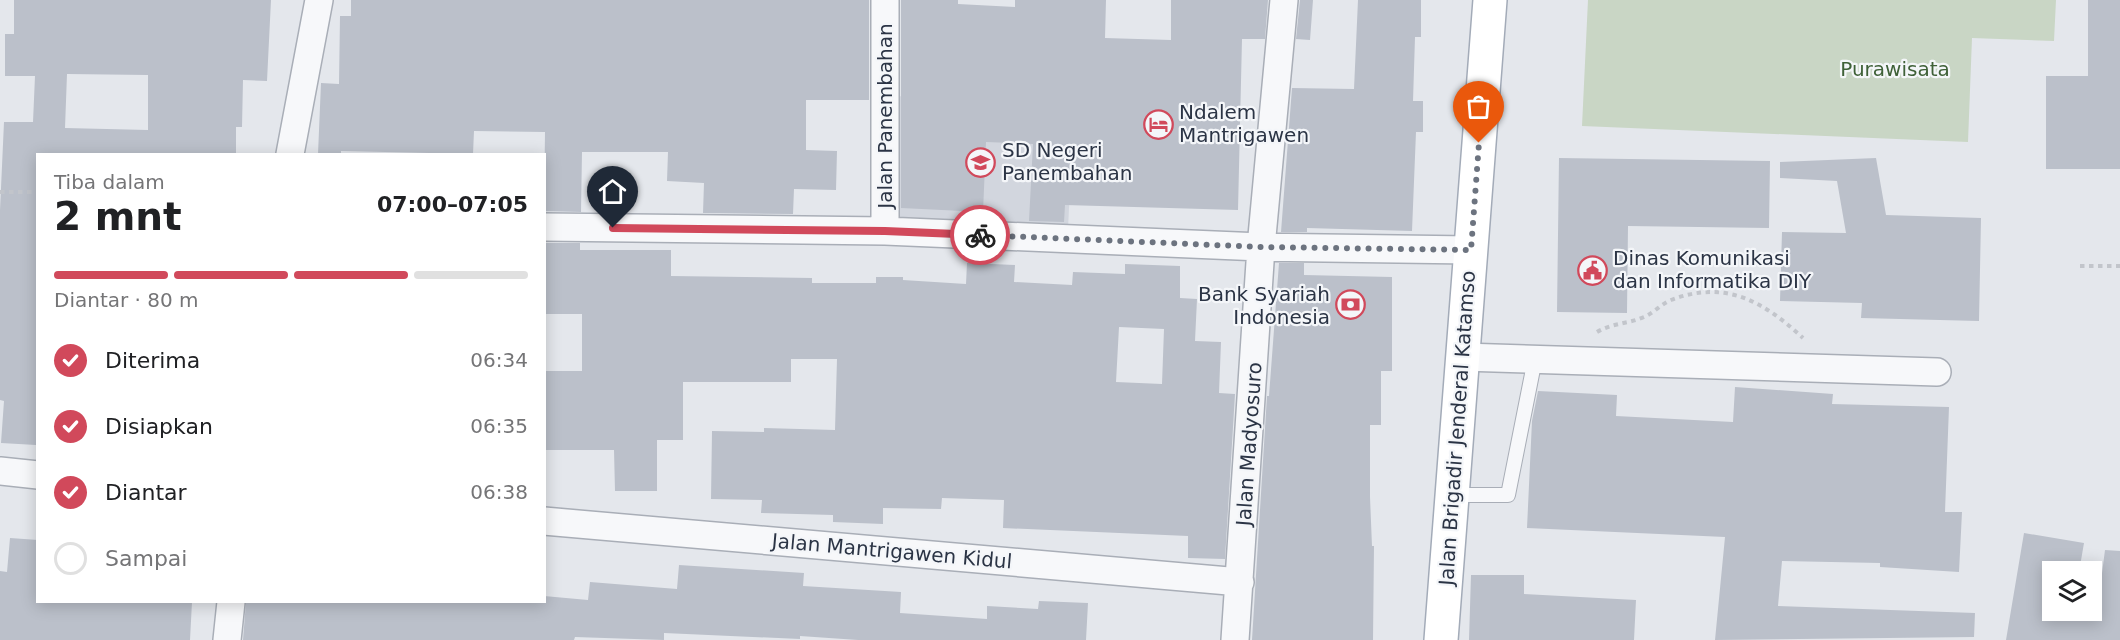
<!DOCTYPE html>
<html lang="id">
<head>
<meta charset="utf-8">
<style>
  :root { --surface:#fff; --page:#f6f6f6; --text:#202124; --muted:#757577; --line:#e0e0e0; --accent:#d1495b }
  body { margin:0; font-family:"DejaVu Sans",sans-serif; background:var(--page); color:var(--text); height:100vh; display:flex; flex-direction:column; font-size:22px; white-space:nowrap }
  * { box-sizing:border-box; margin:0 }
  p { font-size:20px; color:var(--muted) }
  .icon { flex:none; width:33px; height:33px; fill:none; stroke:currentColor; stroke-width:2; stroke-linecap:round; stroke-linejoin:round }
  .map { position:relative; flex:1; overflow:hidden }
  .sheet { position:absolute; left:36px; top:153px; width:510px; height:450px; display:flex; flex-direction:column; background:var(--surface); border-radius:0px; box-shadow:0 3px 15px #0003 }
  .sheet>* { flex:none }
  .fabs { position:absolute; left:2042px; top:561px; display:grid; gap:12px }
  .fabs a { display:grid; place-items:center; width:60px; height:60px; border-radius:0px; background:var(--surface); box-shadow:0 3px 15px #0003; font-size:30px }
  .pin { position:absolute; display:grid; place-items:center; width:51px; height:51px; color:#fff; margin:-62px -26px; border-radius:50% 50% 50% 0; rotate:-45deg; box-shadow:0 0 6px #0007 }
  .pin .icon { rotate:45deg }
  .courier { position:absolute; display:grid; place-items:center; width:60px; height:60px; margin:-30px; border:4px solid #d1495b; border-radius:50%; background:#fff; color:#222; box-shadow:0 2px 8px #0007 }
  .summary em { font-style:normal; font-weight:700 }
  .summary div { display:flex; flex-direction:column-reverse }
  .summary { display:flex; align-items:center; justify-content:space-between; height:102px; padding:0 18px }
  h1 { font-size:39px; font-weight:700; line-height:45px }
  .bar { display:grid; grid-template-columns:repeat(4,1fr); gap:9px 6px; align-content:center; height:72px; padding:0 18px }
  .bar i { height:8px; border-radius:4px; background:var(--line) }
  .bar .on { background:var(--accent) }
  .bar p { grid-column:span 4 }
  ol { padding:0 18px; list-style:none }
  li { display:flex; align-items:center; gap:18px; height:66px }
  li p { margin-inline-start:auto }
  li .icon { padding:6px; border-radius:50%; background:var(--accent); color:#fff; stroke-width:4 }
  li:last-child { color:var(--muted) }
  li i { width:33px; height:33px; border:3px solid var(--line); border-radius:50% }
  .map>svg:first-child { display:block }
  .built { fill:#d2d6de }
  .green { fill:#c9d6c5 }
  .building { fill:#bbc0ca; fill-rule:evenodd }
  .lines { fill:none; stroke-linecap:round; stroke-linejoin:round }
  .lane-casing { stroke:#a9aeb7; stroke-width:16 }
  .street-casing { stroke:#a9aeb7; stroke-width:30 }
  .primary-casing { stroke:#a3abb8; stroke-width:36 }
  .path { stroke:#c2c5cb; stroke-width:4; stroke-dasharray:4.5 4.5; stroke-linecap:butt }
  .lane { stroke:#f7f8fa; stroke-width:14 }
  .street { stroke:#f7f8fa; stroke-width:27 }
  .primary { stroke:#fff; stroke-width:33 }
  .done { stroke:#6c737f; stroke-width:6; stroke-dasharray:0 10.8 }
  .route { stroke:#d1495b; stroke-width:8 }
  .labels { text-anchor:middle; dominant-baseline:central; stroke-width:4.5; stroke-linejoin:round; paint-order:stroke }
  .park-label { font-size:20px; fill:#3f6138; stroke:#f4f6f9 }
  .poi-label { font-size:20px; fill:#2b3445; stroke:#f4f6f9; text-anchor:start }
  .street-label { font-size:20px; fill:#2b3445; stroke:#f4f6f9 }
</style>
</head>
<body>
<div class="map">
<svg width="2120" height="640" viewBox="0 0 2120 640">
  <rect width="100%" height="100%" fill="#e4e7ec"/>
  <path class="built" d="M894,96L1074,103L1068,229L888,221Z"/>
  <path class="green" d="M1588,0H2056L2054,41L1972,38L1968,142L1582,126Z"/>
  <path class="building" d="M14,0H271L267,81L243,80L242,127H236V154H38L36,445L1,443L4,401L0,400V210L4,122H33L35,76H5V34H14ZM67,74L148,75V130L65,128Z
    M351,0H869V100H806V150L837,151L836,190L794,189L793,214L703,213L704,183L667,181L668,152H582L581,212L544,211L545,132L474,131L473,154L341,151V154H318L321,83L339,84L340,16H351Z
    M901,0H958V4L1015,7V0H1106L1105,38L1171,40V0H1268L1265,39H1242L1238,210L1065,205L1064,222L1029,221L1033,144L986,142L983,212L901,208Z
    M1300,0H1313L1310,40L1296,39Z
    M1358,0H1421V37H1415L1413,101H1423V132H1416L1412,231L1307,228V232H1281L1292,88L1354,89Z
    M2088,0H2120V169H2046V76H2088Z
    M1559,158L1770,161L1769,228L1628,226L1627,313L1557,312Z
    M1876,158L1886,215L1981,218L1979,321L1861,318L1862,303L1780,301L1782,232L1846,233L1837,181L1780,178V162Z
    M544,243H580V250H671V276L812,278V283H876V277H903V280L966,284L967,263L1015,265L1014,282L1072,285L1073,272L1125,274V264L1180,266V298L1197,299L1195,341L1221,342L1219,393L1235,394L1225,559L1188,558V536L1003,528L1004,500L942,498L941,509L883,508V524L833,522V515L761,513L762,500L711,499L712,431L764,432V428L835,430L837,359H791V382H683V440H657V491H615L614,450H544V371H582V314H544ZM1119,327L1164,329L1162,384L1116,382Z
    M1279,263H1304V275L1392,277V371H1381V425H1370V497L1372,546H1374L1373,640H1252L1267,396H1269Z
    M1735,387L1833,394L1832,404L1949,407L1945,512H1962L1959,572L1880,567V563L1782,561L1778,606L1975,613L1974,637L1715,640L1725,537L1527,528L1532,421L1538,391L1617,395L1616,416L1733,422Z
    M2024,533L2084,543L2079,572H2052V614L2096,619L2105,550L2120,551V640H2006Z
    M10,538L38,540V602H192L190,640H0V571L7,572Z
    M679,565L804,573L803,586L901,592L900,613L987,619V606L1038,609L1039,601L1088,603L1086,640H858L800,636V639L664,633V640L575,637L574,640H243L246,602H544V596L588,600L590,582L677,589Z
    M1471,575H1524V594L1636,600L1634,640H1469Z"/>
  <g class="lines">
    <defs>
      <path id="lane" d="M1452,495H1508L1535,359"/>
      <path id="street" d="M885,0V231
        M290,154L319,0
        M544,227L885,231L1261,247L1471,250
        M1463,357L1937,372
        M0,471L38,475
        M544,521L1240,582
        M227,640L231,602
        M1235,640L1261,247L1284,0"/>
      <path id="primary" d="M1441,640L1490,0"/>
    </defs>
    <use href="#lane" class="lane-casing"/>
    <use href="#street" class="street-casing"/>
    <use href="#primary" class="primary-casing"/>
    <path class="path" d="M0,192H38
      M2080,266H2120
      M1597,332C1612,323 1628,324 1644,317C1654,313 1661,304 1671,300C1726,279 1764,302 1803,338"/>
    <use href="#lane" class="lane"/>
    <use href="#street" class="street"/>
    <use href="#primary" class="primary"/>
  </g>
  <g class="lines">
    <path class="done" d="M980,235L1261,247L1471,250L1479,143"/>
    <path class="route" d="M613,228L885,231L980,235"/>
  </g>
  <defs>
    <symbol id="hotel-ring" viewBox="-11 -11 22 22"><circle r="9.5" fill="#f4f6f9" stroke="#d1495b" stroke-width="1.5"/><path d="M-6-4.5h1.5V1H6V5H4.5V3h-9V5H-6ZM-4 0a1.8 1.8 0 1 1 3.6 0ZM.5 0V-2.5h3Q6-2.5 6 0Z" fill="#d1495b"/></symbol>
    <symbol id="school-ring" viewBox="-11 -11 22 22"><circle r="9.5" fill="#f4f6f9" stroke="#d1495b" stroke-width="1.5"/><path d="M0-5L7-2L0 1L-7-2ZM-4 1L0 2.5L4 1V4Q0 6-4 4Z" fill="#d1495b"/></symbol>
    <symbol id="civic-ring" viewBox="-11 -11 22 22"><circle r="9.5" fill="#f4f6f9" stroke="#d1495b" stroke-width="1.5"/><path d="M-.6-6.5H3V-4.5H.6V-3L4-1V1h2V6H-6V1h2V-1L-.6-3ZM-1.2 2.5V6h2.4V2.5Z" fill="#d1495b"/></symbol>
    <symbol id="bank-ring" viewBox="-11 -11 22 22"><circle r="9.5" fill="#f4f6f9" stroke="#d1495b" stroke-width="1.5"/><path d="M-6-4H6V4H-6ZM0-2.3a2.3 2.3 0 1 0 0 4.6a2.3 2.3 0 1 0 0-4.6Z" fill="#d1495b"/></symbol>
  </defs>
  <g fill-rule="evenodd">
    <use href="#hotel-ring" x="1142" y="108" width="33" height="33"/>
    <use href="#school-ring" x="964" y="146" width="33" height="33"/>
    <use href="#civic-ring" x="1576" y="254" width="33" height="33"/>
    <use href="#bank-ring" x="1334" y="288" width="33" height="33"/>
  </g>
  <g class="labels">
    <g class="park-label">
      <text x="1895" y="69">Purawisata</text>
    </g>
    <g class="poi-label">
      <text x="1179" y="112">Ndalem<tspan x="1179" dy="23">Mantrigawen</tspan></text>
      <text x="1002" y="150">SD Negeri<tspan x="1002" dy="23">Panembahan</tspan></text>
      <text x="1613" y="258">Dinas Komunikasi<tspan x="1613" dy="23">dan Informatika DIY</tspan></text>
      <text x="1330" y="294" text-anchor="end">Bank Syariah<tspan x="1330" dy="23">Indonesia</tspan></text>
    </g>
    <g class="street-label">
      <text transform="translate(885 116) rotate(-90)">Jalan Panembahan</text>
      <text transform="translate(1457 428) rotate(-86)">Jalan Brigadir Jenderal Katamso</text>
      <text transform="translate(1249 444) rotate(-86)">Jalan Madyosuro</text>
      <text transform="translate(892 551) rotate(5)">Jalan Mantrigawen Kidul</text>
    </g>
  </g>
</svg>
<div class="fabs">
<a><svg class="icon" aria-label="layers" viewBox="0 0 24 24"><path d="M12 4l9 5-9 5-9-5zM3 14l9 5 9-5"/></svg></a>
</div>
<div class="pin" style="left:1479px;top:143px;background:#ea580c"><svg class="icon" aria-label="bag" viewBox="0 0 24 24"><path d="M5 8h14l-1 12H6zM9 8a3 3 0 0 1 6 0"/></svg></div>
<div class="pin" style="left:613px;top:228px;background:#1f2937"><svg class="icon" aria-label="home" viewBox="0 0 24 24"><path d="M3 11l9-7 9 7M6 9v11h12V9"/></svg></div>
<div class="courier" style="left:980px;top:235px"><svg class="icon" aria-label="bike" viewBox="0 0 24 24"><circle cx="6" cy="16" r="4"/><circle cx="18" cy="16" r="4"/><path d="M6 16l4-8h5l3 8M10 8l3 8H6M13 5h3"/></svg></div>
<section class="sheet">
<div class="summary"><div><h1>2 mnt</h1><p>Tiba dalam</p></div><em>07:00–07:05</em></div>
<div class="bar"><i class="on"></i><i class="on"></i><i class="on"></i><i></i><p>Diantar · 80 m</p></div>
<ol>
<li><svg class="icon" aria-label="check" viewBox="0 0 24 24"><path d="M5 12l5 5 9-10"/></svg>Diterima<p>06:34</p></li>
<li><svg class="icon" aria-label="check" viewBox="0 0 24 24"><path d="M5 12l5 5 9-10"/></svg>Disiapkan<p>06:35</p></li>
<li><svg class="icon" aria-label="check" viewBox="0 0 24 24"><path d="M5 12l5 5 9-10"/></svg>Diantar<p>06:38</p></li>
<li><i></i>Sampai</li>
</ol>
</section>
</div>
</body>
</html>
